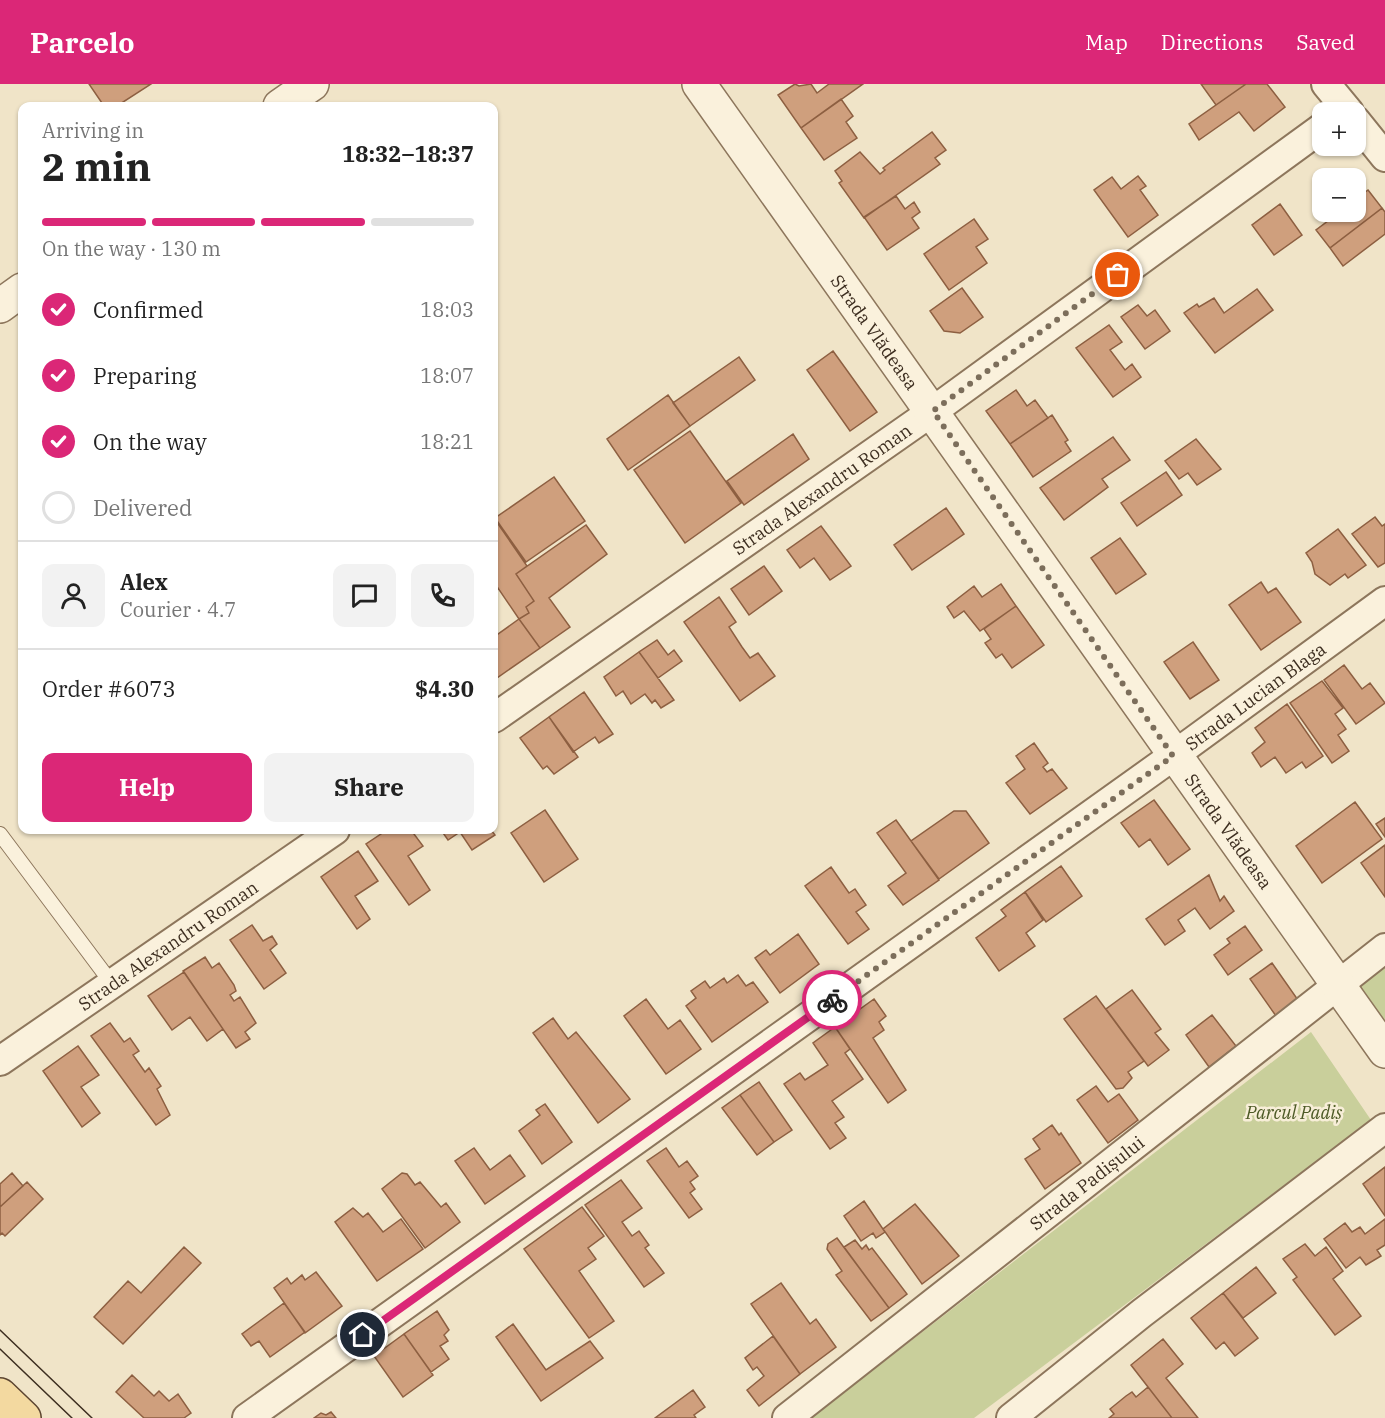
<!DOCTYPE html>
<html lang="en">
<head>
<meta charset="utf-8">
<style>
  :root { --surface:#fff; --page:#f2f2f2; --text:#222; --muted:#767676; --line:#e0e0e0; --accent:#db2777 }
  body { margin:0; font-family:"IBM Plex Serif",serif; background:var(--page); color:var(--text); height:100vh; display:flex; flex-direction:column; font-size:22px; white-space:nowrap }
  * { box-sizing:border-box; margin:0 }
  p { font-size:20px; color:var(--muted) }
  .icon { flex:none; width:33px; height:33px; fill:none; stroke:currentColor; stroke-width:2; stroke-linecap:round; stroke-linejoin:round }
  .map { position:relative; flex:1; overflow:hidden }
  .sheet { position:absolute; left:18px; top:18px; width:480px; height:732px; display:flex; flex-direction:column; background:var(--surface); border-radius:12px; box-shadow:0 2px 4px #0004 }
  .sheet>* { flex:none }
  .controls { position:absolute; left:1312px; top:18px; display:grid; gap:12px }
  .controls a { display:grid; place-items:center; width:54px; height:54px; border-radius:12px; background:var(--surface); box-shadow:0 2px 4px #0004; font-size:30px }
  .pin { position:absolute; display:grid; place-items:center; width:51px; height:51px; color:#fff; margin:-26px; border:3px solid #fff; border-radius:50%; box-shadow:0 2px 6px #0007 }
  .courier { position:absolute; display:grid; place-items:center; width:60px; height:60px; margin:-30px; border:4px solid #db2777; border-radius:50%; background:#fff; color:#222; box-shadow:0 2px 8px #0007 }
  .head em { font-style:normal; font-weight:700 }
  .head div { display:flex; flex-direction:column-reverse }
  .head { display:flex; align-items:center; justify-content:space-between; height:102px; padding:0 24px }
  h1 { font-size:39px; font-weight:700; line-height:45px }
  .bar { display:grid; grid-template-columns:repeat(4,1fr); gap:9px 6px; align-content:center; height:72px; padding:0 24px }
  .bar i { height:8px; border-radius:4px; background:var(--line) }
  .bar .selected { background:var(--accent) }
  .bar p { grid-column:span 4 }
  .line { display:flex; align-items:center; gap:15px; padding:0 24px; border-top:2px solid var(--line) }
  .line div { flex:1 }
  .round { display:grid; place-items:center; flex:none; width:63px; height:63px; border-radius:12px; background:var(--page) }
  ol { padding:0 24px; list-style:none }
  li { display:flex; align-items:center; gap:18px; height:66px }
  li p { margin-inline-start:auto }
  li .icon { padding:6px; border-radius:50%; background:var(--accent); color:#fff; stroke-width:4 }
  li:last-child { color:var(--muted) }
  li i { width:33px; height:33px; border:3px solid var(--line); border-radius:50% }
  .button { display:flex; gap:12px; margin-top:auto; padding:12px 24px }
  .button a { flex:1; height:69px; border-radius:12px; background:var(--accent); color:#fff; font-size:24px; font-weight:700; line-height:69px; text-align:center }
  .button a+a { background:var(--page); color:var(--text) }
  header { display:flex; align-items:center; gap:36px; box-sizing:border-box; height:84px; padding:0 30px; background:var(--accent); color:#fff }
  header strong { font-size:28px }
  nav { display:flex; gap:33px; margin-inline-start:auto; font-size:21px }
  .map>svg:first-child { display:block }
  .green { fill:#c9cf9b }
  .building { fill:#cf9f7d; stroke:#8d5f41; stroke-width:1.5 }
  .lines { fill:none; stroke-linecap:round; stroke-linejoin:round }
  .service-casing { stroke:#8d765c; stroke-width:16 }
  .minor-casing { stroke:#8d765c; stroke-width:32 }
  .tertiary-casing { stroke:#8d765c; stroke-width:36 }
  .primary-casing { stroke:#5b4430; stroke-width:36 }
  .service { stroke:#faf1dc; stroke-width:14 }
  .minor { stroke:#faf1dc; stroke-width:28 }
  .tertiary { stroke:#faf1dc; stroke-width:33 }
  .primary { stroke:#f3d9a0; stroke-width:33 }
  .tram { stroke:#3d2e20; stroke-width:1.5 }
  .done { stroke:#7c6e5b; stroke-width:6; stroke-dasharray:0 10.8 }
  .route { stroke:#db2777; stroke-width:8 }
  .labels { text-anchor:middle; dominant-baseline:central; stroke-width:5; stroke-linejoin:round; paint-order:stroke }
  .street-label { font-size:18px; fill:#3d2e20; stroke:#f7eed8 }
  .park-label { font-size:18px; font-style:italic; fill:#4d5a26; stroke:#f7eed8 }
</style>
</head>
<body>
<header>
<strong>Parcelo</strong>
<nav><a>Map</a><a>Directions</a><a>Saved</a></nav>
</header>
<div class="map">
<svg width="1385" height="1334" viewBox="0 0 1385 1334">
  <rect width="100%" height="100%" fill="#f0e4c8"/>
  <path class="green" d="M1385,864V967L1336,901Z
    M1311,948L1371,1036L974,1334H811Z"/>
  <path class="building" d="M89,0H151L117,22H104Z
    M795,0L799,2L811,0L817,9L829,0H863L801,44L778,11Z
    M1201,0H1246L1216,21Z
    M1246,0H1267L1285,23L1254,47L1239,28L1199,56L1189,40Z
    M841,15L853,32L846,38L857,54L824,76L801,44Z
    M932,48L946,66L935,74L940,80L864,134L839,99L842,97L835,87L860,68L880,90L885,86L883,84Z
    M1138,92L1146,102L1140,106L1158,131L1128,153L1094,106L1112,93L1121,105Z
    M1368,106L1382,124L1330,164L1316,146L1340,128H1356V115Z
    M896,112L905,125L914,118L920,128L912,134L919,144L887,166L864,133Z
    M1280,120L1302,151L1274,171L1252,141Z
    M1382,124L1385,128V150L1343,182L1330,164Z
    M974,135L988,155L976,163L987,179L949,206L924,170Z
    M962,204L983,233L960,249L944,247L930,227Z
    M1257,205L1273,226L1215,269L1184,229L1197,220L1199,223L1214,214L1224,229Z
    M1138,221L1147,232L1155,226L1170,247L1145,265L1121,233Z
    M1109,241L1122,258L1110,266L1125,286L1132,280L1141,293L1113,313L1076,264Z
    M833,267L877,328L850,347L807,286Z
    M739,273L755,296L690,342L673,319Z
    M1016,306L1027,322L1035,316L1048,334L1010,360L986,327Z
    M668,311L690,342L628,386L607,355Z
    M1052,331L1068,356L1065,358L1071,367L1033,393L1010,360Z
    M690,347L741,419L685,459L634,386Z
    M793,350L809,375L744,421L727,397Z
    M1113,353L1130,376L1102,395L1108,403L1064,436L1040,404Z
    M1196,355L1221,385L1197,401L1188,389L1179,395L1165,377Z
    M1166,388L1182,411L1137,442L1121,419Z
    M554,393L585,437L526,478L495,434Z
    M946,424L964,450L912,486L894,461Z
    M1375,433L1382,442L1385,440V479L1378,483L1352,450Z
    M494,434L527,482L516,490L534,517L526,523L529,529L519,535L498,504L494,507Z
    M586,441L607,470L549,514L570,543L540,564L519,535L529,529L526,523L534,517L516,490Z
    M821,442L851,482L830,496L814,474L800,484L787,466Z
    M1338,445L1366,481L1348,494L1345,490L1330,501L1315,490L1312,478L1306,469Z
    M1120,454L1146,490L1116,510L1091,474Z
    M764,482L782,507L749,531L731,505Z
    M1261,498L1268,509L1276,504L1301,538L1261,566L1229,521Z
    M1001,500L1016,522L980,547L964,527L954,534L947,523L974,502L982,513Z
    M719,513L736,538L729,543L742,563L750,574L758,569L775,592L740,617L684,538Z
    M1016,522L1044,561L1012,584L1002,570L996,574L985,559L991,555L984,545Z
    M519,535L540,564L494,596V553Z
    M657,556L668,571L674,566L682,577L658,594L639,568Z
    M1193,558L1219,596L1190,615L1164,578Z
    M639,568L674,616L661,624L655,616L652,619L645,610L631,620L623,607L616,612L604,593Z
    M1344,581L1362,605L1370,599L1385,619L1356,640L1324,596Z
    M1322,597L1343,624L1335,630L1346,645L1338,651L1349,667L1332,679L1290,619Z
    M584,608L613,650L599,659L595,653L573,668L549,633Z
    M1287,620L1323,672L1306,684L1302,678L1286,689L1275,673L1261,683L1252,669L1265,658L1255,644Z
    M549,633L578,673L554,690L547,682L543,685L520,654Z
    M1034,659L1048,679L1043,683L1047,688L1052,685L1067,704L1030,730L1006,699L1025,685L1016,672Z
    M1154,716L1190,765L1168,781L1150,755L1139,763L1121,739Z
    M1355,718L1382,755L1322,799L1296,762Z
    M545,726L578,775L544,798L511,749Z
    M954,727H966L989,759L939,795L911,757Z
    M1385,734V753L1376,740Z
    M896,736L939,796L903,821L888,802L906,789L877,749Z
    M387,746H411L423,762L408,772L430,806L409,821L366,760Z
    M441,746H491L495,751L472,766L460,748L448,756Z
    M1385,761V813L1361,779Z
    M358,767L378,797L355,812L370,835L357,845L321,793Z
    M1061,782L1082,812L1046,838L1025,808Z
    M831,783L849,809L855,805L866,821L856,828L869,845L848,860L805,802Z
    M1209,791L1220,817L1224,812L1234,827L1210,845L1195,824L1178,836L1185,847L1165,861L1146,835Z
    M1025,808L1043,836L1026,849L1035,862L999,887L976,854L1006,832L1001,826Z
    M252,841L263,857L272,852L277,860L270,866L286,889L264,905L230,856Z
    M1245,842L1262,866L1228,891L1214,871L1230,859L1227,855Z
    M798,850L819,880L780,909L755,874L766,866L770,871Z
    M205,873L212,884L219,879L234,901L236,907L230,911L234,917L240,913L256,939L245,948L250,955L236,964L183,887Z
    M1272,879L1298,916L1276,932L1250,895Z
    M184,888L223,945L207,957L190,933L172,946L148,912Z
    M738,891L746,902L753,898L768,918L712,958L686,922L696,914L691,907L705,897L710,904L724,894L727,899Z
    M1132,906L1161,945L1155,949L1169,966L1148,982L1106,925Z
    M1096,912L1144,977L1128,988L1132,994L1123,1004L1116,1005L1064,935Z
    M646,915L668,945L680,936L701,965L666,990L624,932Z
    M874,915L886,932L879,938L884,946L873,954L906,1006L888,1019L835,943Z
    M1212,931L1236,962L1209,983L1186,951Z
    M553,934L568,955L576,948L630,1015L598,1039L533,949Z
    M110,939L124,958L130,954L139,967L133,971L145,988L149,984L161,1002L157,1005L170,1031L156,1041L91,952Z
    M835,943L850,965L845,969L863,995L832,1017L844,1033L835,1039L846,1054L830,1065L784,1000L800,989L805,996L828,981L813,959Z
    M78,962L99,991L81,1003L100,1029L82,1043L43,987Z
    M759,998L792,1046L774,1058L740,1011Z
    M1096,1002L1108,1018L1119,1010L1138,1036L1108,1059L1077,1016Z
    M740,1011L774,1058L757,1071L722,1024Z
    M545,1020L572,1058L542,1080L519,1047L540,1031L536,1026Z
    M1052,1041L1059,1051L1061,1049L1081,1079L1045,1105L1025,1075L1040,1065L1033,1055Z
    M474,1064L490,1086L510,1071L525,1092L485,1120L455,1077Z
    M666,1064L679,1083L687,1077L698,1092L690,1098L695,1105L690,1109L702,1125L689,1134L647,1077Z
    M1385,1083V1132L1363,1100Z
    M12,1089L23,1102L0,1123V1100Z
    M402,1089L407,1090L415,1101L420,1098L441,1123L446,1119L460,1138L425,1164L382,1105Z
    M621,1096L642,1124L622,1138L632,1152L639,1147L649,1161L645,1164L664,1189L644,1203L585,1121Z
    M27,1098L43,1115L5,1152L2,1149L0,1151V1123Z
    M864,1117L885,1148L876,1154L873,1149L861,1157L844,1132Z
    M915,1120L959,1172L922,1200L883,1145Z
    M582,1123L604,1152L588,1164L596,1175L579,1187L614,1237L589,1254L524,1165Z
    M353,1124L363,1133L368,1129L383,1148L401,1135L423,1165L377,1197L335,1138Z
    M1385,1135V1161L1377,1166L1381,1172L1366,1181L1360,1173L1346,1184L1324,1155L1345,1139L1352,1148L1360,1143L1365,1150Z
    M837,1154L889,1224L871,1237L836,1191L842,1187L827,1165L828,1160Z
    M855,1156L862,1165L866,1161L869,1166L872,1164L907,1210L889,1224L844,1163Z
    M1305,1160L1315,1172L1326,1163L1343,1187L1333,1195L1361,1232L1335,1251L1293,1196L1297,1193L1283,1175Z
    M184,1163L201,1179L123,1260L94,1233L128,1197L141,1209Z
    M1256,1183L1276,1209L1243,1234L1223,1209Z
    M316,1188L342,1222L305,1249L274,1204L287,1194L291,1200L302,1191L305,1196Z
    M781,1199L810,1240L816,1235L836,1263L800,1290L751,1220Z
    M1223,1209L1258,1254L1235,1272L1224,1258L1216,1265L1191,1234Z
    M284,1219L305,1248L270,1273L259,1257L251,1262L242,1250Z
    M437,1227L449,1246L444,1251L448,1257L440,1262L449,1275L431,1288L404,1250Z
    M513,1240L546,1286L590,1257L603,1274L541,1317L496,1253Z
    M404,1250L433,1291L403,1313L374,1272Z
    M773,1252L800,1290L759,1322L747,1306L764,1292L757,1283L753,1286L745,1274Z
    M1163,1255L1183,1280L1166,1294L1198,1334H1172L1131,1281Z
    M132,1291L154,1312L159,1307L169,1317L178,1310L191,1329L184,1334H144L116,1308Z
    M1148,1303L1172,1334H1109L1114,1330L1110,1325L1126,1312L1132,1308L1136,1313Z
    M693,1306L705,1323L694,1331L696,1334H655Z
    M331,1328L336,1334H314L321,1329L326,1331Z"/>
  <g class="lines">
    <defs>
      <path id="service" d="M0,750L113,901"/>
      <g id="minor">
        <path d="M1326,0L1349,28"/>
        <path d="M1356,37L1385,73"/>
        <path id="s1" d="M494,634L933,327L1323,43"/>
        <path id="s2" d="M0,977L335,746"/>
        <path id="s3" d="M247,1334L1173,672L1385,517"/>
        <path id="s4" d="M787,1334L1385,864"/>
        <path d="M1011,1334L1142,1229L1385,1044"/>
      </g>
      <g id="tertiary">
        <path id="s5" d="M699,0L1385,967"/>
        <path d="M280,22L312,0"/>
        <path d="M0,222L22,206"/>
      </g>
      <path id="primary" d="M0,1311L24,1334"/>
    </defs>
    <use href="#service" class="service-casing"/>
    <use href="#minor" class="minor-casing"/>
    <use href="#tertiary" class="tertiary-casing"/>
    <use href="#primary" class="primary-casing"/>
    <use href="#service" class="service"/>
    <use href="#minor" class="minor"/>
    <use href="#tertiary" class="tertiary"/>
    <use href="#primary" class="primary"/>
    <path class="tram" d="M0,1246L92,1334
      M0,1265L72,1334"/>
  </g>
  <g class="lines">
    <path class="done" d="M832,916L1173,672L933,327L1118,191"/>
    <path class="route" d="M363,1251L832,916"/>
  </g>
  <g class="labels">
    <g class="street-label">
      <text stroke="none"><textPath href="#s5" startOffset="304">Strada Vlădeasa</textPath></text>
      <text stroke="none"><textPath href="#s1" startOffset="400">Strada Alexandru Roman</textPath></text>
      <text stroke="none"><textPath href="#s3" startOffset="1240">Strada Lucian Blaga</textPath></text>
      <text stroke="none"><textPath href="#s5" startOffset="916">Strada Vlădeasa</textPath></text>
      <text stroke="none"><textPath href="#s2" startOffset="204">Strada Alexandru Roman</textPath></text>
      <text stroke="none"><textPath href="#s4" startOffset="381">Strada Padișului</textPath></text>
    </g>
    <g class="park-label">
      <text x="1294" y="1028">Parcul Padiș</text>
    </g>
  </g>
</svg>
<div class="controls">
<a>+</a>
<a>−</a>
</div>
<div class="pin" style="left:1118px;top:191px;background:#ea580c"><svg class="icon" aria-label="bag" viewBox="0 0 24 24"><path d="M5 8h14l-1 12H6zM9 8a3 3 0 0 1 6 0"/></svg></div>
<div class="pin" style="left:363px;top:1251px;background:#1f2937"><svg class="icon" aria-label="home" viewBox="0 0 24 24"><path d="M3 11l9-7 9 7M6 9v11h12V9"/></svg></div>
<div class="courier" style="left:832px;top:916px"><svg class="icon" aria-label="bike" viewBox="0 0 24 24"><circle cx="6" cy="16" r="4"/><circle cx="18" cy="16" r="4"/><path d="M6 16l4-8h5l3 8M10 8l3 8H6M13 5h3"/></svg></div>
<section class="sheet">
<div class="head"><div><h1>2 min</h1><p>Arriving in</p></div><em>18:32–18:37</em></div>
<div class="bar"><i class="selected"></i><i class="selected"></i><i class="selected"></i><i></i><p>On the way · 130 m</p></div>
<ol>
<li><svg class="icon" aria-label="check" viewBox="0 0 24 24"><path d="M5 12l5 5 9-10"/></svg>Confirmed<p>18:03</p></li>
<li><svg class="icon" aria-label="check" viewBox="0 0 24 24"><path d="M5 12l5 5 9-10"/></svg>Preparing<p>18:07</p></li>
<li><svg class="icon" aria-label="check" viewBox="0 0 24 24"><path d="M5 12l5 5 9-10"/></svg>On the way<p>18:21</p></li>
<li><i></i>Delivered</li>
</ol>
<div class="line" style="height:108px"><a class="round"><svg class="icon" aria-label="person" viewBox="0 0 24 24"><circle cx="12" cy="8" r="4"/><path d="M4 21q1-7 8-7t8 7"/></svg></a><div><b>Alex</b><p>Courier · 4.7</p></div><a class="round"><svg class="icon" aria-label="chat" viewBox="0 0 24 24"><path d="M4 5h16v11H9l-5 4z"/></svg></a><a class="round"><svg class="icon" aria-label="phone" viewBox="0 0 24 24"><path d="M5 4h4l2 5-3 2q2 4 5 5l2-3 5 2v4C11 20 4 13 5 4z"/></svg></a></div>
<div class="line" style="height:78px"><div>Order #6073</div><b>$4.30</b></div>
<div class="button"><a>Help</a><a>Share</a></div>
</section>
</div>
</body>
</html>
